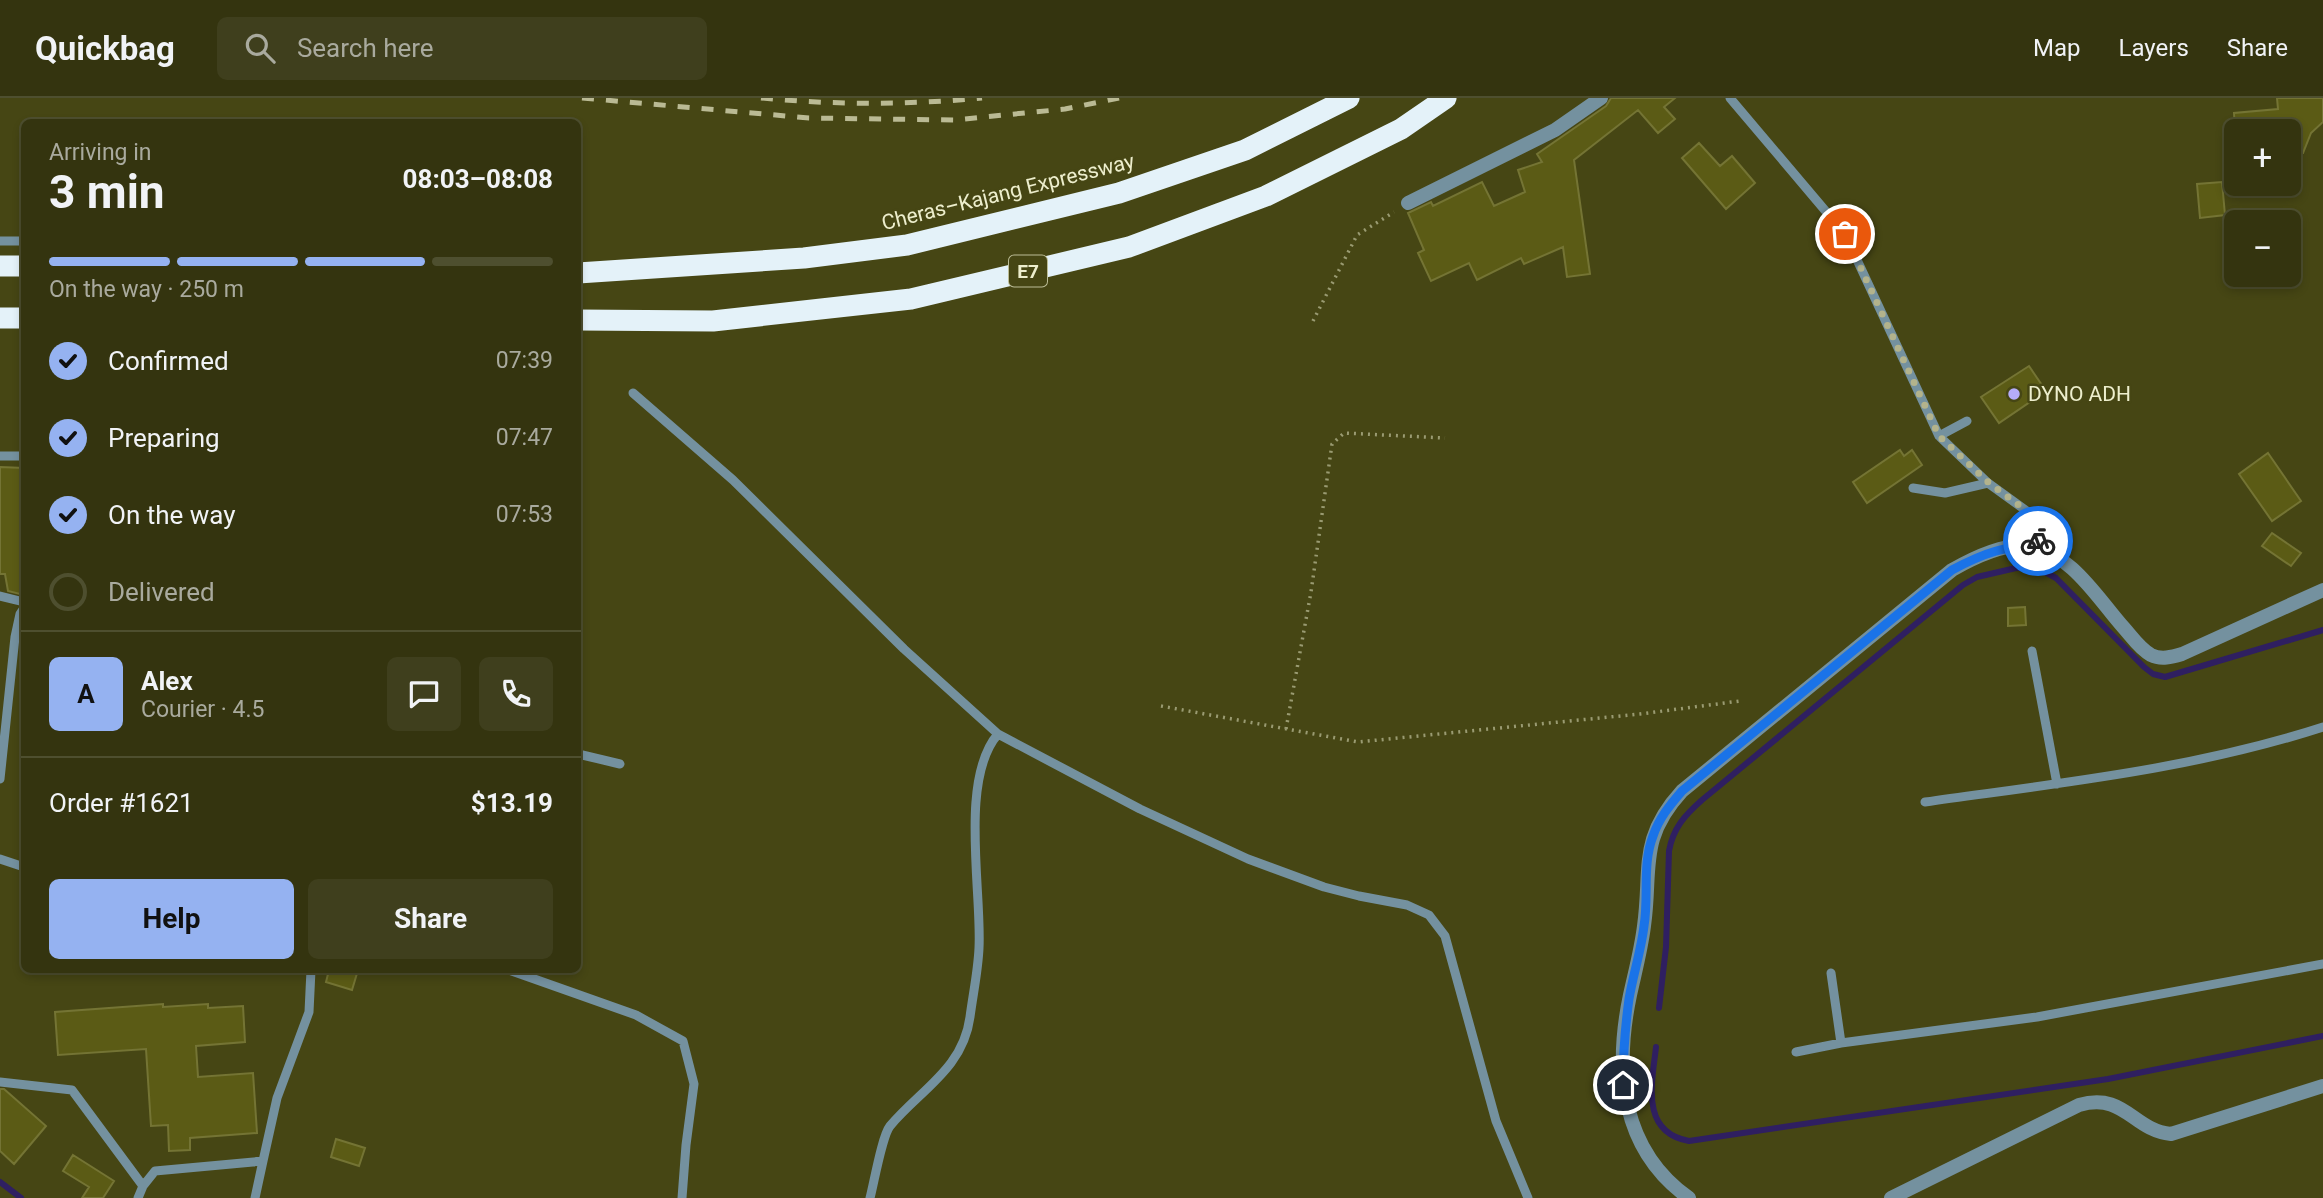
<!DOCTYPE html>
<html lang="en">
<head>
<meta charset="utf-8">
<style>
  :root { --surface:#34340f; --page:#3f3f1d; --text:#f1f3f6; --muted:#a9aa9e; --line:#4e4f2f; --accent:#95b2f1 }
  body { margin:0; font-family:Roboto,sans-serif; background:var(--page); color:var(--text); height:100vh; display:flex; flex-direction:column; font-size:26px; white-space:nowrap }
  * { box-sizing:border-box; margin:0 }
  p { font-size:23px; color:var(--muted) }
  .icon { flex:none; width:38px; height:38px; fill:none; stroke:currentColor; stroke-width:2; stroke-linecap:round; stroke-linejoin:round }
  .map { position:relative; flex:1; overflow:hidden }
  .drawer { position:absolute; left:21px; top:21px; width:560px; height:854px; display:flex; flex-direction:column; background:var(--surface); border-radius:10px; box-shadow:0 4px 10px #0003,0 0 0 2px var(--line) }
  .drawer>* { flex:none }
  .tools { position:absolute; left:2224px; top:21px; display:grid; gap:14px }
  .tools a { display:grid; place-items:center; width:77px; height:77px; border-radius:10px; background:var(--surface); box-shadow:0 4px 10px #0003,0 0 0 2px var(--line); font-size:35px }
  .pin { position:absolute; display:grid; place-items:center; width:60px; height:60px; color:#fff; margin:-30px; border:4px solid #fff; border-radius:50%; box-shadow:0 2px 7px #0007 }
  .courier { position:absolute; display:grid; place-items:center; width:70px; height:70px; margin:-35px; border:5px solid #1a73e8; border-radius:50%; background:#fff; color:#222; box-shadow:0 2px 9px #0007 }
  .overview em { font-style:normal; font-weight:700 }
  .overview div { display:flex; flex-direction:column-reverse }
  .overview { display:flex; align-items:center; justify-content:space-between; height:119px; padding:0 28px }
  h1 { font-size:46px; font-weight:700; line-height:52px }
  .bar { display:grid; grid-template-columns:repeat(4,1fr); gap:10px 7px; align-content:center; height:84px; padding:0 28px }
  .bar i { height:9px; border-radius:5px; background:var(--line) }
  .bar .selected { background:var(--accent) }
  .bar p { grid-column:span 4 }
  .line { display:flex; align-items:center; gap:18px; padding:0 28px; border-top:2px solid var(--line) }
  .line div { flex:1 }
  .round { display:grid; place-items:center; flex:none; width:74px; height:74px; border-radius:10px; background:var(--page) }
  ol { padding:0 28px; list-style:none }
  li { display:flex; align-items:center; gap:21px; height:77px }
  li p { margin-inline-start:auto }
  li .icon { padding:7px; border-radius:50%; background:var(--accent); color:#111; stroke-width:4 }
  li:last-child { color:var(--muted) }
  li i { width:38px; height:38px; border:4px solid var(--line); border-radius:50% }
  .action { display:flex; gap:14px; margin-top:auto; padding:14px 28px }
  .action a { flex:1; height:80px; border-radius:10px; background:var(--accent); color:#111; font-size:28px; font-weight:700; line-height:80px; text-align:center }
  .action a+a { background:var(--page); color:var(--text) }
  header { display:flex; align-items:center; gap:42px; box-sizing:border-box; height:98px; padding:0 35px; background:var(--surface); border-bottom:2px solid var(--line) }
  header strong { font-size:33px }
  nav { display:flex; gap:38px; margin-inline-start:auto; font-size:24px }
  .search { width:490px; height:63px; background:var(--page); display:flex; align-items:center; gap:18px; box-sizing:border-box; padding:0 24px; border-radius:10px; color:var(--muted); font-size:26px }
  .map>svg:first-child { display:block }
  .lines { fill:none; stroke-linecap:round; stroke-linejoin:round }
  .stream { stroke:#2f1f61; stroke-width:6 }
  .building { fill:#5b5b15; stroke:#747434; stroke-width:2 }
  .path { stroke:#9a9b72; stroke-width:3.5; stroke-dasharray:2 5; stroke-linecap:butt }
  .service { stroke:#74919f; stroke-width:9 }
  .minor { stroke:#74919f; stroke-width:14 }
  .motorway { stroke:#e4f2f9; stroke-width:21 }
  .rail { stroke:#baba94; stroke-width:5; stroke-dasharray:12 12; stroke-linecap:butt }
  .done { stroke:#b3b38c; stroke-width:7; stroke-dasharray:0 12.6 }
  .route { stroke:#1a73e8; stroke-width:9 }
  .poi-dot { fill:#b5acf8; stroke:#464614; stroke-width:2.5 }
  .labels { text-anchor:middle; dominant-baseline:central; stroke-width:5; stroke-linejoin:round; paint-order:stroke }
  .shield { fill:#464614; stroke:#bbbc96; stroke-width:2 }
  .shield-label { font-size:19px; font-weight:bold; fill:#edeecd }
  .street-label { font-size:21px; fill:#edeecd; stroke:#464614 }
  .poi-label { font-size:21px; fill:#edeecd; stroke:#464614; text-anchor:start }
</style>
</head>
<body>
<header>
<strong>Quickbag</strong>
<div class="search"><svg class="icon" aria-label="search" viewBox="0 0 24 24"><circle cx="10" cy="10" r="6"/><path d="M15 15l6 6"/></svg>Search here</div>
<nav><a>Map</a><a>Layers</a><a>Share</a></nav>
</header>
<div class="map">
<svg width="2323" height="1100" viewBox="0 0 2323 1100">
  <rect width="100%" height="100%" fill="#464614"/>
  <g class="lines">
    <path class="stream" d="M1659,910L1666,849L1669,753C1673,730 1685,717 1702,702L1963,487L1977,479L2016,470H2031L2045,474L2056,480L2144,569L2153,576L2165,579L2323,532
      M1656,949C1652,985 1640,1034 1689,1043L2108,981L2323,938
      M0,1084L21,1100"/>
  </g>
  <path class="building" d="M1611,0H1675L1664,9L1675,21L1658,35L1638,12L1574,62L1590,176L1567,179L1563,149L1524,166L1521,160L1477,182L1469,165L1431,183L1418,155L1424,152L1408,115L1431,104L1433,108L1482,84L1494,108L1525,94L1518,72L1542,64L1537,56L1606,8Z
    M2277,0H2323V24L2311,35L2303,55L2289,56V33H2235L2234,15L2278,11Z
    M1699,45L1720,68L1732,58L1755,85L1726,111L1682,60Z
    M2222,84L2225,117L2200,120L2197,86Z
    M2029,268L2046,293L1999,325L1981,299Z
    M1900,352L1904,358L1912,352L1922,367L1867,405L1853,384Z
    M2268,355L2301,403L2272,423L2239,376Z
    M0,369L24,370V497L8,493L5,476H0Z
    M2272,435L2301,455L2291,468L2262,448Z
    M2025,509L2026,527L2008,528V510Z
    M329,872H358L352,892L326,884Z
    M163,906V909L208,906V910L243,908L245,944L196,948L198,979L253,975L257,1035L190,1040V1052L169,1053L168,1027L151,1028L146,951L58,957L55,914Z
    M0,991H4L46,1028L14,1066L0,1053Z
    M336,1041L365,1050L359,1068L331,1059Z
    M73,1057L114,1083L103,1100H82L89,1089L63,1073Z"/>
  <g class="lines">
    <path class="path" d="M1313,223L1357,137L1394,114
      M1161,608L1358,644L1640,616L1740,603
      M1286,631L1311,494L1332,346L1344,335L1445,340"/>
    <path class="service" d="M1730,0L1845,136L1939,338L1988,385L2028,414L2041,451
      M0,143H24
      M633,295L733,382L904,551L998,636C959,681 982,793 979,850C978,873 973,896 970,919C963,971 920,992 890,1028C882,1038 874,1085 870,1100
      M1939,338L1967,323
      M0,358H24
      M1913,390L1945,395L1988,385
      M0,498L24,504
      M2032,553L2057,686
      M998,636L1140,711L1248,761L1324,789L1359,798L1407,807L1429,817L1445,838L1496,1023L1528,1100
      M578,656L620,666
      M0,681L15,539L20,516L24,510
      M1925,704C2059,685 2194,671 2323,629
      M0,761L24,769
      M509,872L636,917L683,943L694,986L686,1047L682,1100
      M1831,875L1841,945
      M1796,954L1841,945L2037,919L2323,866
      M0,984L72,992L143,1088
      M138,1100L143,1088L155,1073L263,1063L277,1000L309,914L311,872
      M255,1100L263,1063"/>
    <path class="minor" d="M1408,105L1555,32L1601,0
      M1689,1100C1621,1052 1614,973 1630,897C1635,874 1641,852 1644,828C1652,771 1638,741 1682,693L1952,472C1973,460 2003,445 2028,448C2071,454 2098,501 2124,530C2132,539 2140,551 2151,557C2161,562 2172,559 2182,556L2323,492
      M1891,1100L2079,1007C2125,994 2132,1032 2171,1036L2323,988"/>
    <path class="motorway" d="M0,168H24
      M578,175L804,160L907,147L1119,95L1245,52L1349,0
      M0,220H24
      M578,222L713,223L911,201L1129,149L1266,98L1401,31L1446,0"/>
    <path class="rail" d="M582,0L809,20L954,22L1065,11L1119,0
      M761,0C834,7 909,7 982,0"/>
  </g>
  <g class="lines">
    <path class="done" d="M1845,136L1939,338L1988,384L2028,414L2038,443"/>
    <path class="route" d="M1623,987C1623,958 1625,930 1629,901C1633,877 1641,853 1644,828C1649,798 1642,766 1653,738C1659,720 1670,707 1682,693L1952,472C1980,457 2010,444 2041,451L2038,443"/>
  </g>
  <circle class="poi-dot" cx="2014" cy="296" r="7"/>
  <g class="labels">
    <rect class="shield" x="1009" y="157.5" width="38" height="31" rx="5"/>
    <g class="shield-label">
      <text x="1028" y="173">E7</text>
    </g>
    <g class="street-label">
      <text transform="translate(1008 94) rotate(-14)">Cheras–Kajang Expressway</text>
    </g>
    <g class="poi-label">
      <text x="2028" y="296">DYNO ADH</text>
    </g>
  </g>
</svg>
<div class="tools">
<a>+</a>
<a>−</a>
</div>
<div class="pin" style="left:1845px;top:136px;background:#ea580c"><svg class="icon" aria-label="bag" viewBox="0 0 24 24"><path d="M5 8h14l-1 12H6zM9 8a3 3 0 0 1 6 0"/></svg></div>
<div class="pin" style="left:1623px;top:987px;background:#1f2937"><svg class="icon" aria-label="home" viewBox="0 0 24 24"><path d="M3 11l9-7 9 7M6 9v11h12V9"/></svg></div>
<div class="courier" style="left:2038px;top:443px"><svg class="icon" aria-label="bike" viewBox="0 0 24 24"><circle cx="6" cy="16" r="4"/><circle cx="18" cy="16" r="4"/><path d="M6 16l4-8h5l3 8M10 8l3 8H6M13 5h3"/></svg></div>
<section class="drawer">
<div class="overview"><div><h1>3 min</h1><p>Arriving in</p></div><em>08:03–08:08</em></div>
<div class="bar"><i class="selected"></i><i class="selected"></i><i class="selected"></i><i></i><p>On the way · 250 m</p></div>
<ol>
<li><svg class="icon" aria-label="check" viewBox="0 0 24 24"><path d="M5 12l5 5 9-10"/></svg>Confirmed<p>07:39</p></li>
<li><svg class="icon" aria-label="check" viewBox="0 0 24 24"><path d="M5 12l5 5 9-10"/></svg>Preparing<p>07:47</p></li>
<li><svg class="icon" aria-label="check" viewBox="0 0 24 24"><path d="M5 12l5 5 9-10"/></svg>On the way<p>07:53</p></li>
<li><i></i>Delivered</li>
</ol>
<div class="line" style="height:126px"><b class="round" style="background:var(--accent);color:#111">A</b><div><b>Alex</b><p>Courier · 4.5</p></div><a class="round"><svg class="icon" aria-label="chat" viewBox="0 0 24 24"><path d="M4 5h16v11H9l-5 4z"/></svg></a><a class="round"><svg class="icon" aria-label="phone" viewBox="0 0 24 24"><path d="M5 4h4l2 5-3 2q2 4 5 5l2-3 5 2v4C11 20 4 13 5 4z"/></svg></a></div>
<div class="line" style="height:91px"><div>Order #1621</div><b>$13.19</b></div>
<div class="action"><a>Help</a><a>Share</a></div>
</section>
</div>
</body>
</html>
